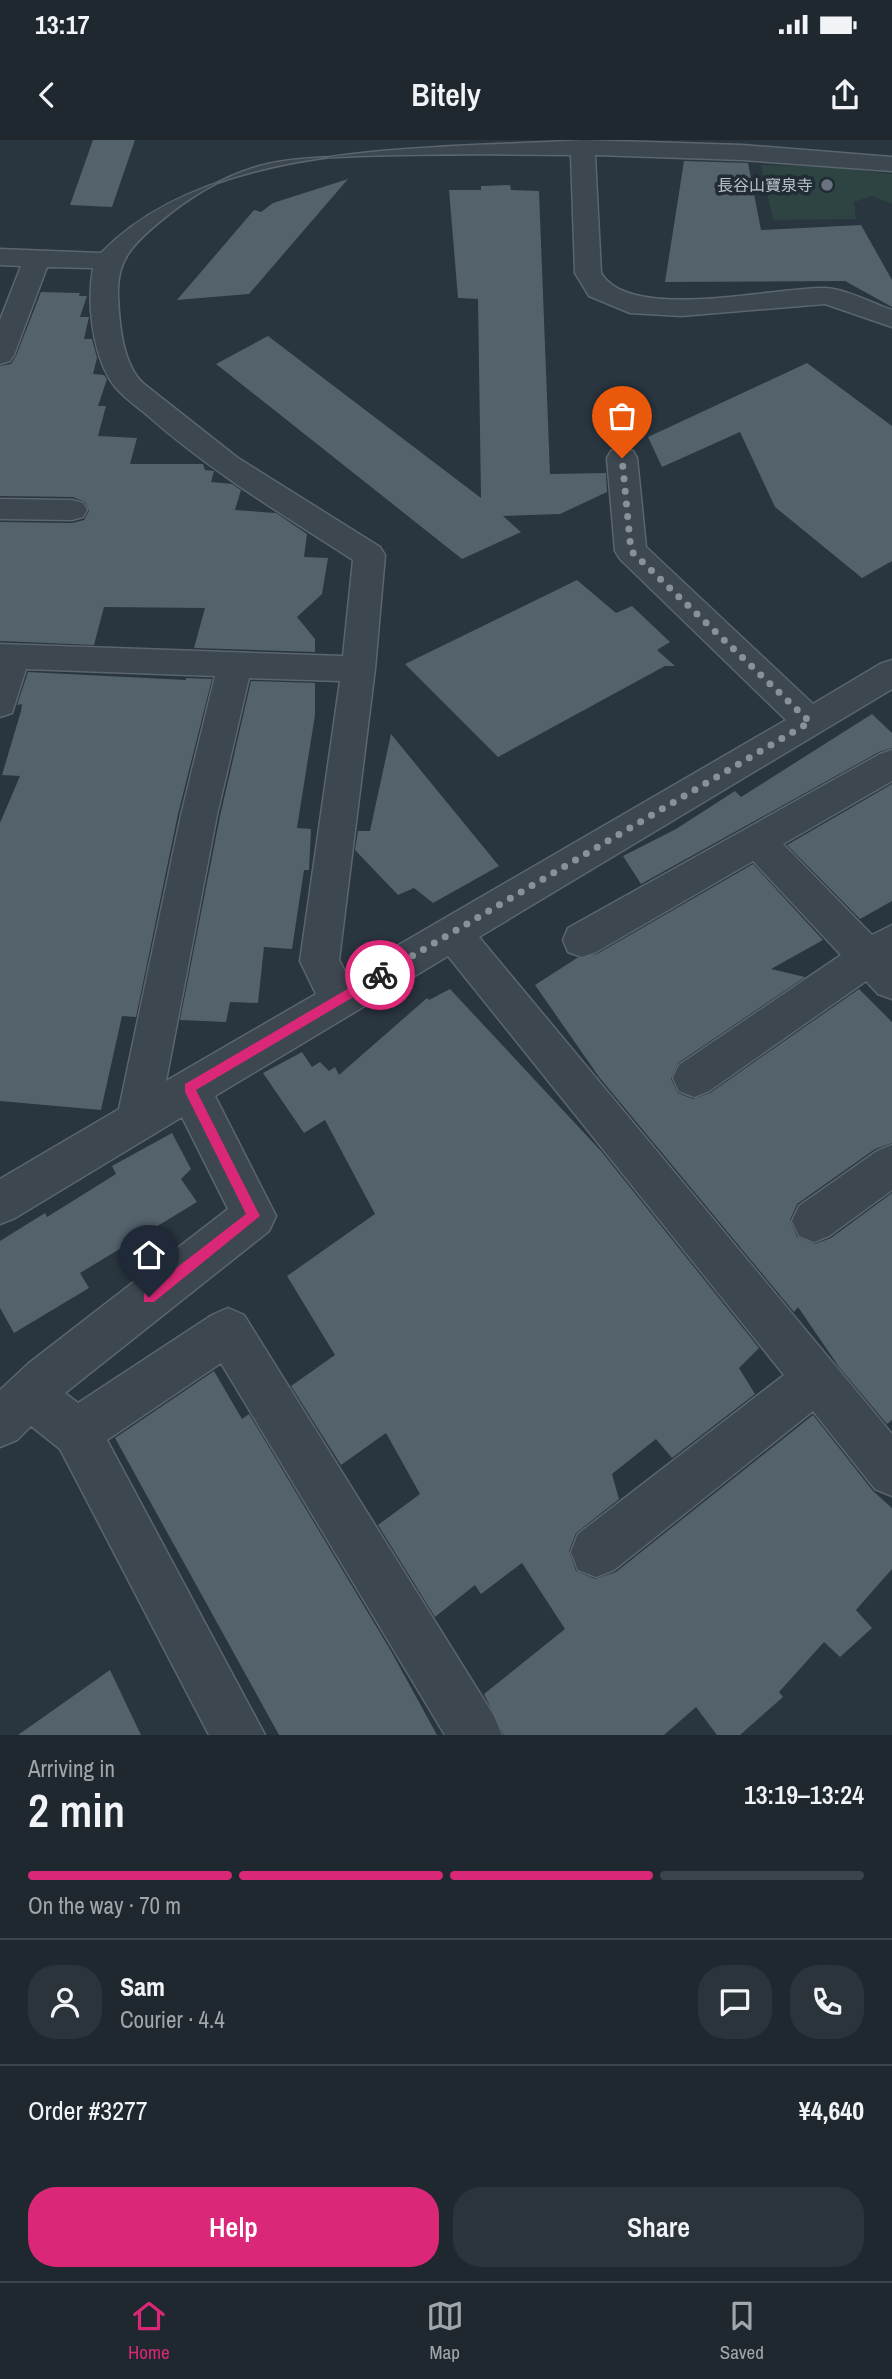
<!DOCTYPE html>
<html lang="en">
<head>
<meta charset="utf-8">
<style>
  :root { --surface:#1f282f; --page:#2c343b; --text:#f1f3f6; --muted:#a1a6aa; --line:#3c444b; --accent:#db2777 }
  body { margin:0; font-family:"Archivo Narrow","Noto Sans JP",sans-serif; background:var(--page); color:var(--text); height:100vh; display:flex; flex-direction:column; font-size:26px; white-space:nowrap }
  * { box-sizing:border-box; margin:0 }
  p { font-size:23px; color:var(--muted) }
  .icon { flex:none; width:38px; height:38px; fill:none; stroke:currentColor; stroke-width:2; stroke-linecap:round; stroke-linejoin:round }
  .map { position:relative; height:1595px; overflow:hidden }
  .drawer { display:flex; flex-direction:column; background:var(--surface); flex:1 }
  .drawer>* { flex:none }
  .pin { position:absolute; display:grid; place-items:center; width:60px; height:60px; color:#fff; margin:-72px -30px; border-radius:50% 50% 50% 0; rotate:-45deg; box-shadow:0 0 7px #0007 }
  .pin .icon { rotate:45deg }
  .courier { position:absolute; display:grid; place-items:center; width:70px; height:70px; margin:-35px; border:5px solid #db2777; border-radius:50%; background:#fff; color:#222; box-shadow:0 2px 9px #0007 }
  .overview em { font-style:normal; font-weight:600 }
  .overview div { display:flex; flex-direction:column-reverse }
  .overview { display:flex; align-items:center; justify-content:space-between; height:119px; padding:0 28px }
  h1 { font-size:46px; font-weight:600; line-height:52px }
  .bar { display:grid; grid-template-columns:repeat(4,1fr); gap:10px 7px; align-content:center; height:84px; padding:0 28px }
  .bar i { height:9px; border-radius:5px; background:var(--line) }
  .bar .selected { background:var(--accent) }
  .bar p { grid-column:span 4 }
  .line { display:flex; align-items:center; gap:18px; padding:0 28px; border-top:2px solid var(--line) }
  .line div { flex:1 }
  .round { display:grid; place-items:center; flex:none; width:74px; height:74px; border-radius:28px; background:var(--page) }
  .action { display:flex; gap:14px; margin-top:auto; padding:14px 28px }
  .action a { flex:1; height:80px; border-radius:28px; background:var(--accent); color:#fff; font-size:28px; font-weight:600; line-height:80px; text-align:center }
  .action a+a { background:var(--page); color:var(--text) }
  .status { display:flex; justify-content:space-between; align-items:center; height:49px; padding:0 35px; background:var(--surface); direction:ltr }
  .status svg { height:19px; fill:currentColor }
  header { display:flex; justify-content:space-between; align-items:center; height:91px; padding:0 28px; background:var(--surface); font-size:32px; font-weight:600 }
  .menu { display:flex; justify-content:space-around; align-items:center; height:98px; border-top:2px solid var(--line); background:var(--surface); font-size:19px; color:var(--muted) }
  .menu a { display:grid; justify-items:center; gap:4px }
  .menu .selected { color:var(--accent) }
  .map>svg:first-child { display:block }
  .green { fill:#2e4442 }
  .building { fill:#54626c }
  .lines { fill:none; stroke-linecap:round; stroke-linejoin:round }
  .minor-casing { stroke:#5a656d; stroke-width:3 }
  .minor { fill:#3d474f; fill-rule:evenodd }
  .route { fill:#db2777 }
  .done { stroke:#879199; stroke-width:7; stroke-dasharray:0 12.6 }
  .worship-dot { fill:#6b7280; stroke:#212c34; stroke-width:2.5 }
  .labels { text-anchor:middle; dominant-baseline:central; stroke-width:7; stroke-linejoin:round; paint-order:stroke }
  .far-poi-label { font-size:16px; fill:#b9c2ca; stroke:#212c34; text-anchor:end }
</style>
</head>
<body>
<div class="status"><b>13:17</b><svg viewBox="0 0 49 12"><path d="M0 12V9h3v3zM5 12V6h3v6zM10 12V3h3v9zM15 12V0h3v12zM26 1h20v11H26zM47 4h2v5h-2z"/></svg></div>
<header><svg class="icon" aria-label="back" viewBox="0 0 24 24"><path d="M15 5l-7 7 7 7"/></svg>Bitely<svg class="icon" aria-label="share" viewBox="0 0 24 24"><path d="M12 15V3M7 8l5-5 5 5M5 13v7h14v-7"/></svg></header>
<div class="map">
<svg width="892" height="1595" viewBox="0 0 892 1595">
  <rect width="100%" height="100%" fill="#29353f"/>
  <path class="green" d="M761,25L830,27L892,34V64L872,56L854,62L856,79L773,80Z"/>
  <path class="building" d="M93,0H135L112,67L70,65Z
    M684,21L748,23L761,90L861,85L892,140V167L845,141L665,142Z
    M348,39L249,154L177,160L254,70L261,72L273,63Z
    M510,45L511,50L539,51L550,334L606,333L607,352L560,374L503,376L521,392L462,419L216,224L268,196L481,358L478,159L458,158L449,50H481V46Z
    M41,152L80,153L79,156H87L80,177H89L84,199H92L97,218L93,234L104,235L107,239L98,266H106L98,296L137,298L130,324H203L205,330L214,331L211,342L232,344L241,350L235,370L276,373L307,394L304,417L328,418L322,454L297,477L315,499V512L194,508L205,468L104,467L94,505L0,501V382L72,383L84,380L89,371L85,362L73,357L0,356V226L11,224L16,216Z
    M807,223L892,286V421L862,438L775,367L740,292L662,327L648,297Z
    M577,440L616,473L632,466L670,502L657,510L675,526H665L498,617L405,524Z
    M28,532L186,540V538L212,539L178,674L136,877L122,876L101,970L0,961V683L20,636L2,635L21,571L22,564L17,565Z
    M251,541L315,543V575L297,688L311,689L309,730H304L292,809L264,807L258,863L230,862L226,882L180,880L220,676Z
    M872,574L892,593V608L879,612L641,744L623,716L676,689L735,651L741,657Z
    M391,594L499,726L433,763L414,748L398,755L355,710L358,691H370Z
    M892,644V761L860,779L787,705Z
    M753,724L823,800L771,829L805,837L678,923L671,939L678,953L693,959L710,953L859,849L892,882V1003L875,1009L797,1064L790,1080L797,1097L815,1104L831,1098L892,1053V1280L887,1284L839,1227L798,1167L794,1172L599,937L535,845L577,818L597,814Z
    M450,849L601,1011L759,1208L739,1228L755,1254L672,1318L656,1299L612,1334L619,1359L576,1393L569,1411L576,1431L595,1439L616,1432L813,1275L873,1351L892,1368V1429L856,1470L872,1488L840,1517L824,1502L779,1552L783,1557L740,1595H717L696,1567L664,1595H504L484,1554L565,1489L522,1423L481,1454L475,1445L435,1477L378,1385L420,1354L386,1293L341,1325L291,1246L335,1215L287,1136L375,1074L325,980L304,993L263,933L302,912L312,927L320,922L329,931L335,927L339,935L427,858L429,860Z
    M172,993L191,1029L181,1039L197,1062L80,1133L89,1148L14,1193L0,1168V1101L45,1073L47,1077L116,1034L112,1026Z
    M214,1231L242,1279L249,1274L391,1511L437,1595H279L115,1298Z
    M110,1530L141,1595H18Z"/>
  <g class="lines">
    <defs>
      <path id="minor" d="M584,0L742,5L892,17V31L742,20L595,15L601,133C631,183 772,147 825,148C846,149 872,163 892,170V187L825,164L681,176L630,173L589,156L575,133L571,15C500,14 429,14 358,16C324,18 285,17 253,28C218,39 184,61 157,84C132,105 117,121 118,154C119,182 122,225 144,244L238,318L380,407L385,415L375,529L339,820L347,835L786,580L620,419L615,411L607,318L611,311L622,308L633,311L637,318L646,407L813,564L880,524L892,520V549L479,797L892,1294V1356L875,1349L813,1271L614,1430L596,1437L578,1430L571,1412L578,1394L784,1235L448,816L215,956L276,1076L269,1091L65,1253L78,1263L212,1175L228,1168L244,1175L494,1576L502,1595H445L221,1223L107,1300L265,1595H209L60,1309L31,1286L17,1300L0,1307V1250L29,1223L228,1069L182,977L15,1078L0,1084V1039L119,969L181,675L215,536L26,529L12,573L0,577V504L343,516L353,420C282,374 210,331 147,275C134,264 118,254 109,238C92,209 87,161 93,128L47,127L14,215L10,221L0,224V180L21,126L0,125V109L101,113C210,0 425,10 584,0ZM249,538L340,541L300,821L316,854L166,941L217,675Z
        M0,359L72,360L83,363L87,370L83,377L72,380L0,379Z
        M892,610V641L783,704L872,795L892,785V859L878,854L866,841L709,951L694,957L679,951L673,938L679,925L841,815L753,721L596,812L582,817L568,812L563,800L568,788L880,614Z
        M892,1005V1050L829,1096L814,1102L799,1096L792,1081L799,1066L877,1011Z"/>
    </defs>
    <use href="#minor" class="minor-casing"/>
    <use href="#minor" class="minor"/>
  </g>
  <path class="route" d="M380,830L385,835L384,839L196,950L260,1076L154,1162H144V1153L246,1074L185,952V944Z"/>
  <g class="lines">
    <path class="done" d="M380,835L810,582L631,411L622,318"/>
  </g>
  <circle class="worship-dot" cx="827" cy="45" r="7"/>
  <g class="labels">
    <g class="far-poi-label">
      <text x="813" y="45">長谷山寶泉寺</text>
    </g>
  </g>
</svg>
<div class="pin" style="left:622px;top:318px;background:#ea580c"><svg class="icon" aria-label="bag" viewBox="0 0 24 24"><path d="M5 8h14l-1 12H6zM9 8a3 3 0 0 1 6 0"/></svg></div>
<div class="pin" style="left:149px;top:1157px;background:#1f2937"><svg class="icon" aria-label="home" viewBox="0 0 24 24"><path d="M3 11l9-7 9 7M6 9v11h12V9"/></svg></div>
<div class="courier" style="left:380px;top:835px"><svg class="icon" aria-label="bike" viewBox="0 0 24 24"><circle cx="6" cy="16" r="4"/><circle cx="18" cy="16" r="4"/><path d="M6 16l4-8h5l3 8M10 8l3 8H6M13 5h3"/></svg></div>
</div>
<section class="drawer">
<div class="overview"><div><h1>2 min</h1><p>Arriving in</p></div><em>13:19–13:24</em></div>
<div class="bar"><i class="selected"></i><i class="selected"></i><i class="selected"></i><i></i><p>On the way · 70 m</p></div>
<div class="line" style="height:126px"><a class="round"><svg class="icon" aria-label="person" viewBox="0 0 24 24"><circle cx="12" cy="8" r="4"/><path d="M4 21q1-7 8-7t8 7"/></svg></a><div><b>Sam</b><p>Courier · 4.4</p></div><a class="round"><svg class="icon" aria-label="chat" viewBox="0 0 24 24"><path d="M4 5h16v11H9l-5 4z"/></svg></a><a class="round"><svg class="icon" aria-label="phone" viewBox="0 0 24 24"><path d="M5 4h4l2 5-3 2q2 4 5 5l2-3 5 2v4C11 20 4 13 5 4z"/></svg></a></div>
<div class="line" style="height:91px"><div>Order #3277</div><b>¥4,640</b></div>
<div class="action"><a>Help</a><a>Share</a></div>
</section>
<nav class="menu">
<a class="selected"><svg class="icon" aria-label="home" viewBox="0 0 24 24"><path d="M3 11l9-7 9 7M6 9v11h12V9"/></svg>Home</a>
<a><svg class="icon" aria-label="map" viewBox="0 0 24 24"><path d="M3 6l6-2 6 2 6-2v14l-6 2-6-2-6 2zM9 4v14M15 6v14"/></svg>Map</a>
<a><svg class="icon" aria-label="saved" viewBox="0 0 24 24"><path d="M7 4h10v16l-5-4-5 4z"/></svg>Saved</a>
</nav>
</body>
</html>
